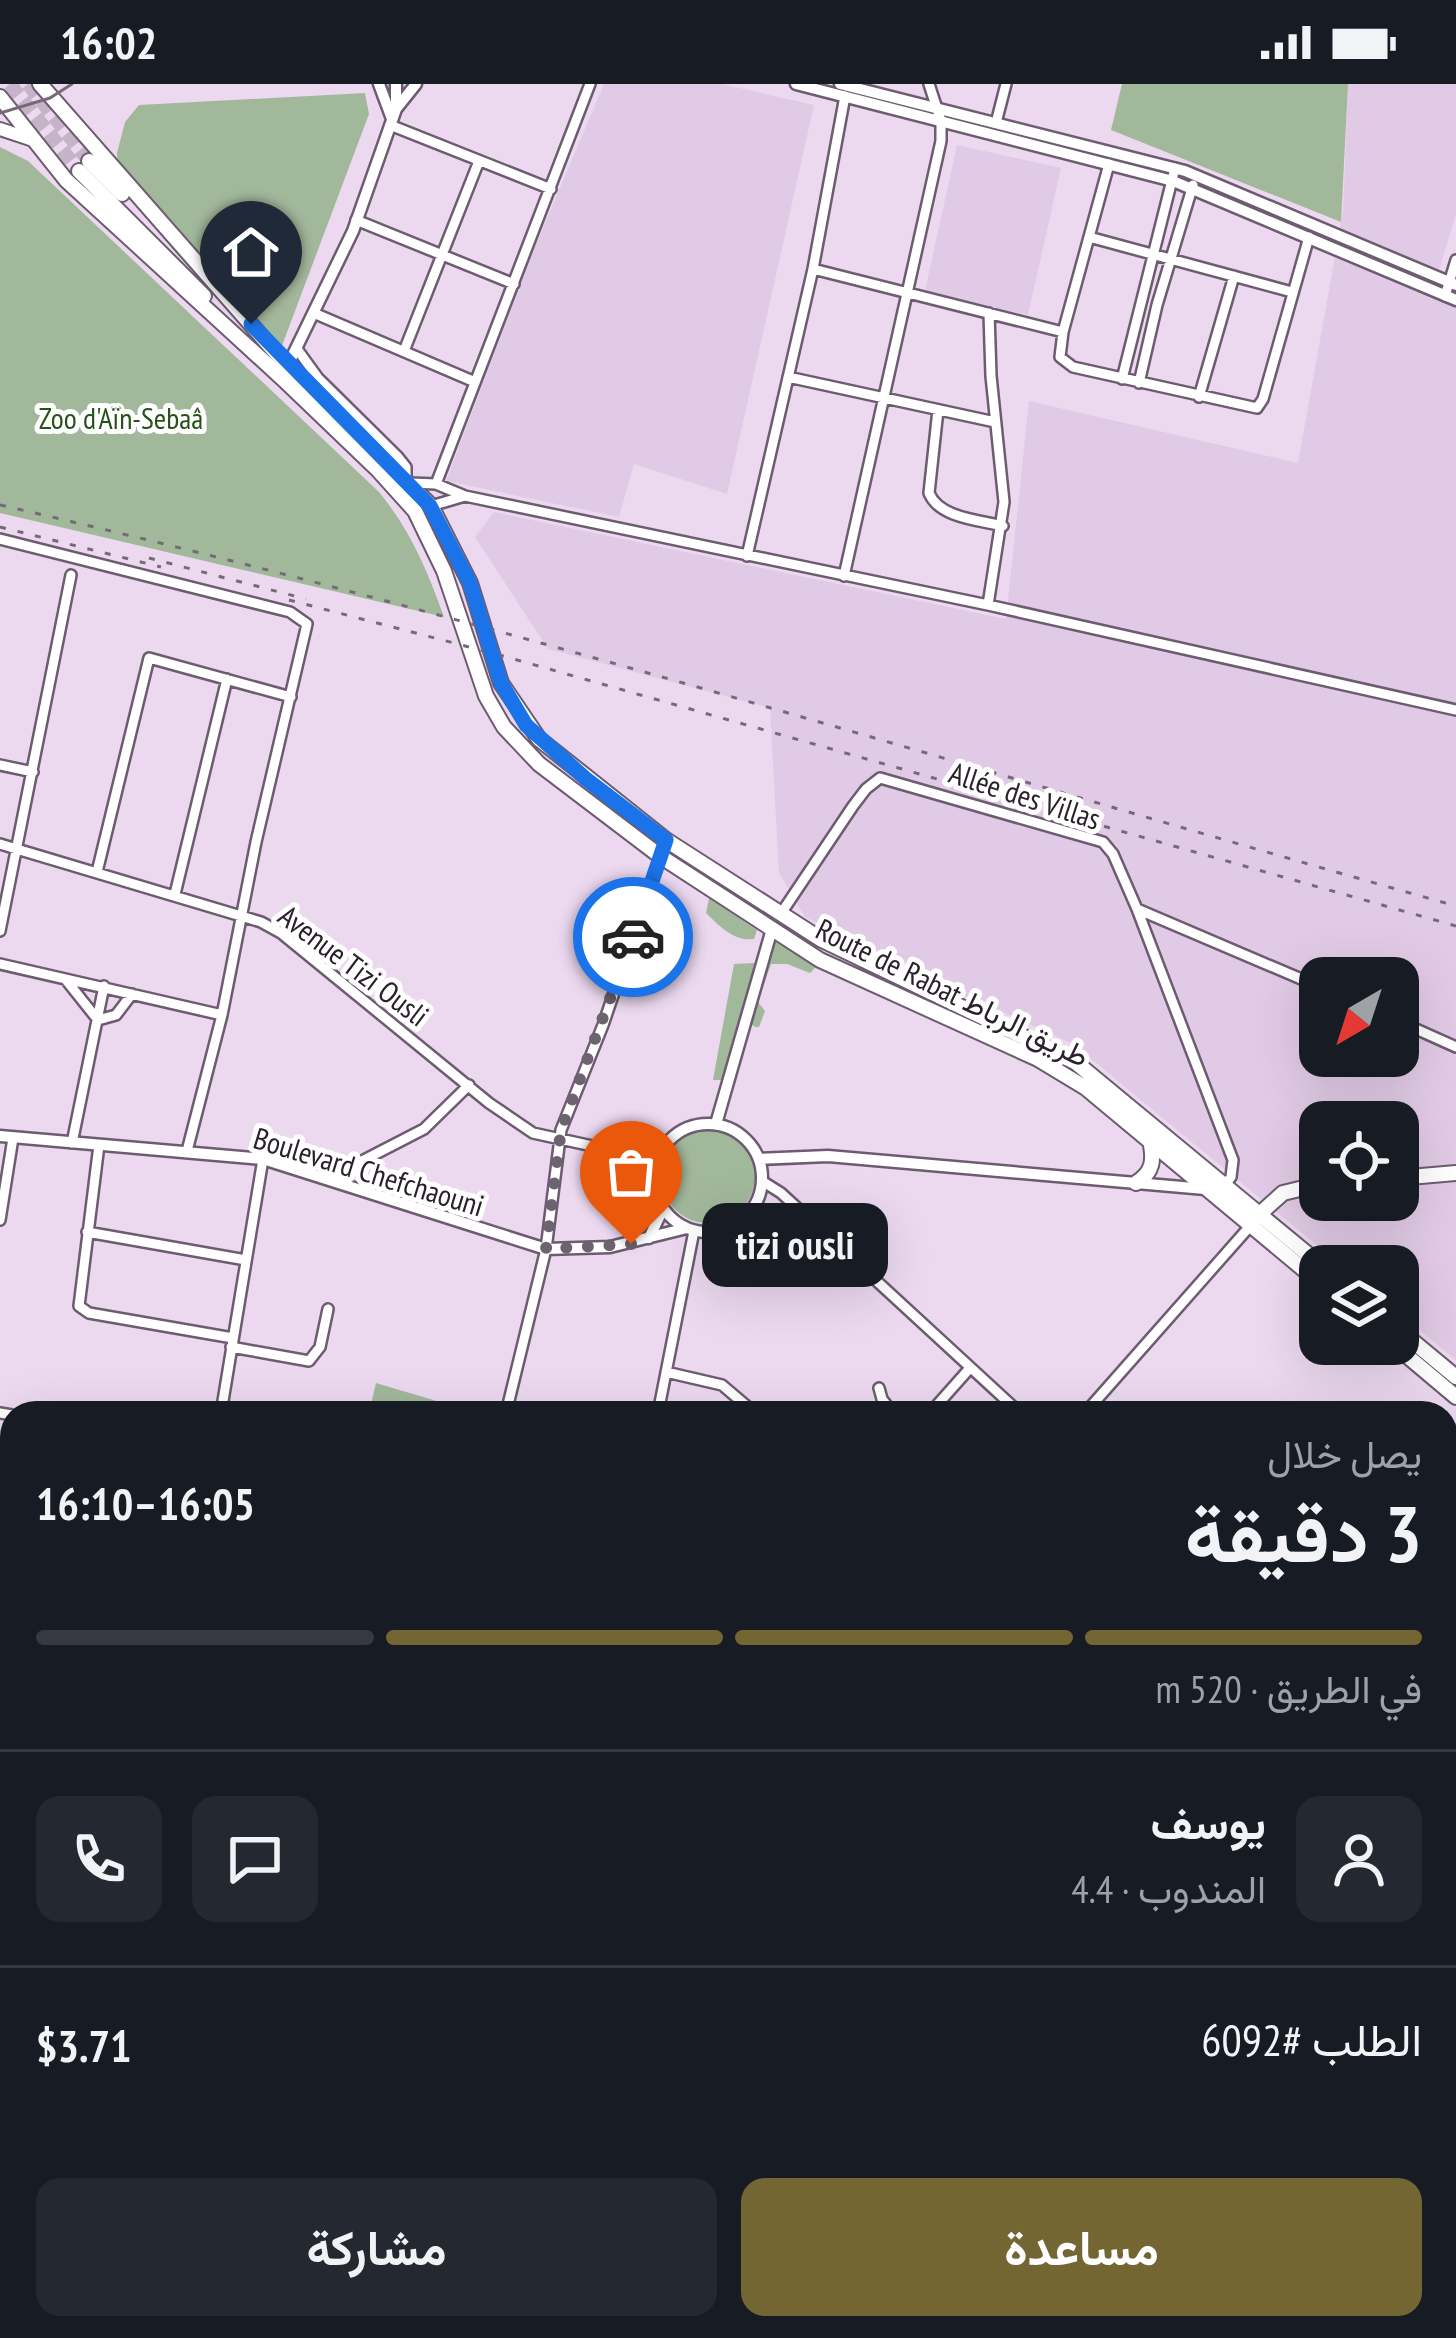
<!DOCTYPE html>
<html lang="ar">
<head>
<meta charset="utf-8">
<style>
  :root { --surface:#171b24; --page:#242831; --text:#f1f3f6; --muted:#9ea1a6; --line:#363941; --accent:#736633 }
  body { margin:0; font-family:"PT Sans Narrow",Vazirmatn,sans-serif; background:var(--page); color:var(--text); direction:rtl; height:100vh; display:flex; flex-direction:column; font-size:45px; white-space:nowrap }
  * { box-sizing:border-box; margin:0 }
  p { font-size:39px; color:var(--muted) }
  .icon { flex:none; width:66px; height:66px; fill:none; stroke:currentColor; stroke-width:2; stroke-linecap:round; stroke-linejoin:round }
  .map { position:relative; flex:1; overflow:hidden; direction:ltr }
  .sheet { position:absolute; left:0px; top:1317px; width:1458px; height:939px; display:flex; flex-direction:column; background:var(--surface); border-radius:36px 36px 0 0; box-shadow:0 12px 48px #0002; direction:rtl }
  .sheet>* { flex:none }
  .needle { width:78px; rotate:219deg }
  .buttons { position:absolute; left:1299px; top:873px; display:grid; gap:24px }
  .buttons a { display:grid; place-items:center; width:120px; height:120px; border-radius:24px; background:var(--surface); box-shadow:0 12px 48px #0002; font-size:60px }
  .pin { position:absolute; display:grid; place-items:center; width:102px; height:102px; color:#fff; margin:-123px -51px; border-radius:50% 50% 50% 0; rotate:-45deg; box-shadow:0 0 12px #0007 }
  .pin .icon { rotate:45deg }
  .courier { position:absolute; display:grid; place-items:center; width:120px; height:120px; margin:-60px; border:9px solid #1a73e8; border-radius:50%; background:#fff; color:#222; box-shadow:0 3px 15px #0007 }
  .bubble { position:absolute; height:84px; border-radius:24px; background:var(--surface); box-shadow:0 12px 48px #0002; font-size:39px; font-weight:700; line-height:84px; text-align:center; direction:rtl }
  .summary em { font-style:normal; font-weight:700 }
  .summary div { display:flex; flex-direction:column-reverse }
  .summary { display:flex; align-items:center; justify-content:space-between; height:204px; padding:0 36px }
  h1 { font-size:78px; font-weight:700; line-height:90px }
  .bar { display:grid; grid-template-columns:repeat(4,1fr); gap:18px 12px; align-content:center; height:144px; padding:0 36px }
  .bar i { height:15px; border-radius:9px; background:var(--line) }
  .bar .current { background:var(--accent) }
  .bar p { grid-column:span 4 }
  .line { display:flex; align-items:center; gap:30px; padding:0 36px; border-top:3px solid var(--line) }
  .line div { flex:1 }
  .round { display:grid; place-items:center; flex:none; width:126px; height:126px; border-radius:24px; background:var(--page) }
  .button { display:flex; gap:24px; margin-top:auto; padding:24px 36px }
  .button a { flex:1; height:138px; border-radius:24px; background:var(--accent); color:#fff; font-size:48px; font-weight:700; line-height:138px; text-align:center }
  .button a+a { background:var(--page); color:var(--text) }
  .status { display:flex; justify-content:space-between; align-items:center; height:84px; padding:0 60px; background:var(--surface); direction:ltr }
  .status svg { height:33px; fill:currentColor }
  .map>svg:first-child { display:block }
  .built { fill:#e1cae5; fill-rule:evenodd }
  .green { fill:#a2b89b }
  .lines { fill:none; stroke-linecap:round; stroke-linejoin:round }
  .primary-tunnel { stroke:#c5b4c8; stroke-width:14; stroke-dasharray:14 7; stroke-linecap:butt }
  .minor-casing { stroke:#6d5c70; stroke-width:14 }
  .tertiary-casing { stroke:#6d5c70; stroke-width:15 }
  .secondary-casing { stroke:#6d5c70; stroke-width:16 }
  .primary-casing { stroke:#6d5c70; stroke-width:18 }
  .minor { stroke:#fff; stroke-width:9 }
  .tertiary { stroke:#fff; stroke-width:10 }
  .secondary { stroke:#fff; stroke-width:12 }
  .primary { stroke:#fff; stroke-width:14 }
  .tram { stroke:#766a78; stroke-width:3 }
  .rail { stroke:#766a78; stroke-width:3; stroke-dasharray:6 12; stroke-linecap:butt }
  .done { stroke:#6d626f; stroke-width:12; stroke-dasharray:0 21.6 }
  .route { stroke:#1a73e8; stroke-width:15 }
  .labels { text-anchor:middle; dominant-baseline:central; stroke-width:10; stroke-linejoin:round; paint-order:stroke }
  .park-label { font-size:30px; fill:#265118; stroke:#fff }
  .street-label { font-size:30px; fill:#29222a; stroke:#fff }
</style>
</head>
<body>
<div class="status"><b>16:02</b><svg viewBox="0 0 49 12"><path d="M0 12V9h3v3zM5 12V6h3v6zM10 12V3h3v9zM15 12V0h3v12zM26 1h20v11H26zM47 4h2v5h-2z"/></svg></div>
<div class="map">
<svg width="1456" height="2254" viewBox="0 0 1456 2254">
  <rect width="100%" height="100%" fill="#ecd9f0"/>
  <path class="built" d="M604,0H722L814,21L727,410L634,380L619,433L446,397L533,167Z
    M1348,0H1456V130L1431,213L1456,224V1276L1398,1228V1182H1342L1073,960L897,881L805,833L779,789L770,624L548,565L475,453L494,428L1006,535L1029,317L1298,379L1343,128ZM1320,894H1398V972H1320ZM1320,1038H1398V1116H1320Z
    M957,61L1061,84L1028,231L925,207Z"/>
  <path class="green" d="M1122,0H1348L1341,138L1111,46Z
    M365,9L369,30L280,267L190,185L118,101L117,69L125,38L139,21Z
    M0,63L28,77L379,408C411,447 427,486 444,533L0,429Z
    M709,814L757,846L754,855C735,858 719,842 706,829Z
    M773,854L818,881L810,889L787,880H771L758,918L765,927L759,943H755L749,938Z
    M755,879L726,996H713L734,880Z
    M661 1092a47 47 0 1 1 94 0a47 47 0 1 1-94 0Z
    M376,1299L477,1329H369Z"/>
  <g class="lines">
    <path class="primary-tunnel" d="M10,0L79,87
      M28,0L89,77"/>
    <defs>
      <path id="minor" d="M996,39L1006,0
        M390,41L551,105
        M1109,80L1063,248L1060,273L1073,283L1257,324L1263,315L1309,153
        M356,136L514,200
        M1089,153L1292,208
        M813,185L1063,248
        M1445,212L1456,176
        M316,230L475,298
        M297,265L318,294L398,373L406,383V394
        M404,267L479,77
        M788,293L995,338
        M1122,295L1175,84
        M1139,299L1157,221L1193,101
        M1199,313L1234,192
        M938,326L929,409C939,434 979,436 1003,442
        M411,399L436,400L465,412L988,521L1456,626
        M436,400L590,0
        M431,422L465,412
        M0,455L290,528L307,540L256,758L222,931L187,1067
        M747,472L813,185L845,12
        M844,492L941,57V37L929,0
        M988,521L1004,418L991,292L989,229
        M0,681L33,688
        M0,760L261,838L281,849L489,1019L533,1049L656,1076
        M97,788L149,574L291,613
        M175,810L227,595
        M1137,825L1320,903
        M780,831L853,722L866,705L880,694L1103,758L1113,770L1137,825L1233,1076L1231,1093L1225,1101
        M0,847L71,491
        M0,880L222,931
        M66,896L98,936L116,931L132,910
        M1398,937L1456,963
        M72,1059L104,902
        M99,1061L79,1222L89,1229L233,1254
        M329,1094L424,1045L469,1001
        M762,1097L781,1109L1020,1329
        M0,1136L13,1054
        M87,1148L246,1176
        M231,1263L309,1277L320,1263L328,1225
        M666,1288L722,1301L755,1329
        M879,1304L882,1315L893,1329
        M0,1329L12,1331
        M221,1329L263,1075
        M506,1329L546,1165L561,1046L603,941L666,756
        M658,1329L694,1147
        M930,1329L970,1284
        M1085,1329L1251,1141
        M1446,1493L1456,1502
        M1446,1579L1456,1567
        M0,1653L12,1575
        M0,1694L12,1697
        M1446,1721L1456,1731
        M0,1783L12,1785
        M1446,1828L1456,1838
        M1446,1857L1456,1846
        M1446,1946L1456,1957
        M0,2071L12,2069
        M0,2173L12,2083
        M287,2244L335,2252L341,2251L345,2244
        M896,2244L938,2254
        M1301,2244L1345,2254
        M67,2254L69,2244
        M394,2254L396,2244
        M546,2254L549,2244
        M648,2254L649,2244
        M1014,2254L1017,2244
        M1094,2254L1096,2244
        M1356,2254L1358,2244
        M1449,2254L1456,2226"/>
      <path id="tertiary" d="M379,0L392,35
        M396,0V25
        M796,0L1173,97L1456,216
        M840,0L1185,87L1456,201
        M288,281L353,147L396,25L416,0
        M716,1040L772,845
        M654 1094a54 54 0 1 1 108 0a54 54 0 1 1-108 0Z
        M0,1052L263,1075L546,1165L610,1163L687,1144
        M759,1075L828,1072L1205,1105
        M649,1154L663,1125
        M0,1808L12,1810
        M1446,2086L1456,2087
        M750,2244L751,2254"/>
      <path id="secondary" d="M0,45L33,56"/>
      <path id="primary" d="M40,0L276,269L431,422L470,499L501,599L539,655L666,756L822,856L1074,977L1322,1182
        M0,13L66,96L282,294L378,386L415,427L444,487L486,612L504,643L539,680L660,772L820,876L1038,975L1086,1004L1320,1199
        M89,77L122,110
        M79,87L204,212
        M1398,1094L1456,1089
        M1136,1099C1154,1088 1154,1075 1150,1056
        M1253,1136L1283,1109L1320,1100
        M1398,1245L1456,1293
        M1393,1260L1456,1313"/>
    </defs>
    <use href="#minor" class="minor-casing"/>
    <use href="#tertiary" class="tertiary-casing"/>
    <use href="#secondary" class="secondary-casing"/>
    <use href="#primary" class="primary-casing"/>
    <use href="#minor" class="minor"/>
    <use href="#tertiary" class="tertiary"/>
    <use href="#secondary" class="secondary"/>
    <use href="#primary" class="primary"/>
    <path class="tram" d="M0,29L50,14L72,0"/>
    <path class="rail" d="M0,421C491,533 972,686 1456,822
      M0,443L161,483
      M149,474L306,515
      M289,516L496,570L1456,842"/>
  </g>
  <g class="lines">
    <path class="done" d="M631,1160L546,1165L561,1046L633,853"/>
    <path class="route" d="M251,240L430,422L470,499L501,599L526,641L586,695L666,756L633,853"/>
  </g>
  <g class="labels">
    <g class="park-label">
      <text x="121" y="333">Zoo d'Aïn-Sebaâ</text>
    </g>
    <g class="street-label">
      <text transform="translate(1025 711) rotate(18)">Allée des Villas</text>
      <text transform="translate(354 881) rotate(37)">Avenue Tizi Ousli</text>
      <text transform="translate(953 908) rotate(26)">Route de Rabat طريق الرباط</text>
      <text transform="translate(369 1087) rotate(17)">Boulevard Chefchaouni</text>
    </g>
  </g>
</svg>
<div class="buttons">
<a><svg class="needle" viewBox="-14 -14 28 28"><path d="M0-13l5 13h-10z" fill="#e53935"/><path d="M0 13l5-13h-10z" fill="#9ea1a6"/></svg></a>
<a><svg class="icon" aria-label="locate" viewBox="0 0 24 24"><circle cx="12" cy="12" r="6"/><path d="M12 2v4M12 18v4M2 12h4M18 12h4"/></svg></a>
<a><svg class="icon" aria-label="layers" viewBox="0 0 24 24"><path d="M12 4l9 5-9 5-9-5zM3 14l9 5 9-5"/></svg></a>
</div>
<div class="pin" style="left:631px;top:1160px;background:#ea580c"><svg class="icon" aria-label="bag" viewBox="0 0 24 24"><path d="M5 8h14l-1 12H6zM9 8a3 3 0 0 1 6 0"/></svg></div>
<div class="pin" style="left:251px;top:240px;background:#1f2937"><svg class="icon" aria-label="home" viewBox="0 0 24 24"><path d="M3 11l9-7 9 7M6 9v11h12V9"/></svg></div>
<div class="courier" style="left:633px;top:853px"><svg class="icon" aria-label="car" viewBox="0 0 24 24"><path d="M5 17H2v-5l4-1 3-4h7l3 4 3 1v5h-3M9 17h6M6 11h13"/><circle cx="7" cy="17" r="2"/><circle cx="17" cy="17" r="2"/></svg></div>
<div class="bubble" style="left:702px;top:1119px;width:186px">tizi ousli</div>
<section class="sheet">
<div class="summary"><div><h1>3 دقيقة</h1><p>يصل خلال</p></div><em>16:05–16:10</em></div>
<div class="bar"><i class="current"></i><i class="current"></i><i class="current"></i><i></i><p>في الطريق · 520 m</p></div>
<div class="line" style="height:216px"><a class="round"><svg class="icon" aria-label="person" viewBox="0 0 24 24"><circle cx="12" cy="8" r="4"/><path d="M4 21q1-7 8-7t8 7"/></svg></a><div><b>يوسف</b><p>المندوب · 4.4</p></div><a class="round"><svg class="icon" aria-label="chat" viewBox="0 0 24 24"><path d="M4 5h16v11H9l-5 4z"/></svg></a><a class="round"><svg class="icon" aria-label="phone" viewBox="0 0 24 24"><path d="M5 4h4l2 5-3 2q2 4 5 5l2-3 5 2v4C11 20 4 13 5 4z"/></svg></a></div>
<div class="line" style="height:156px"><div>الطلب #6092</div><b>$3.71</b></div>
<div class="button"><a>مساعدة</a><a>مشاركة</a></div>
</section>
</div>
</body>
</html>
